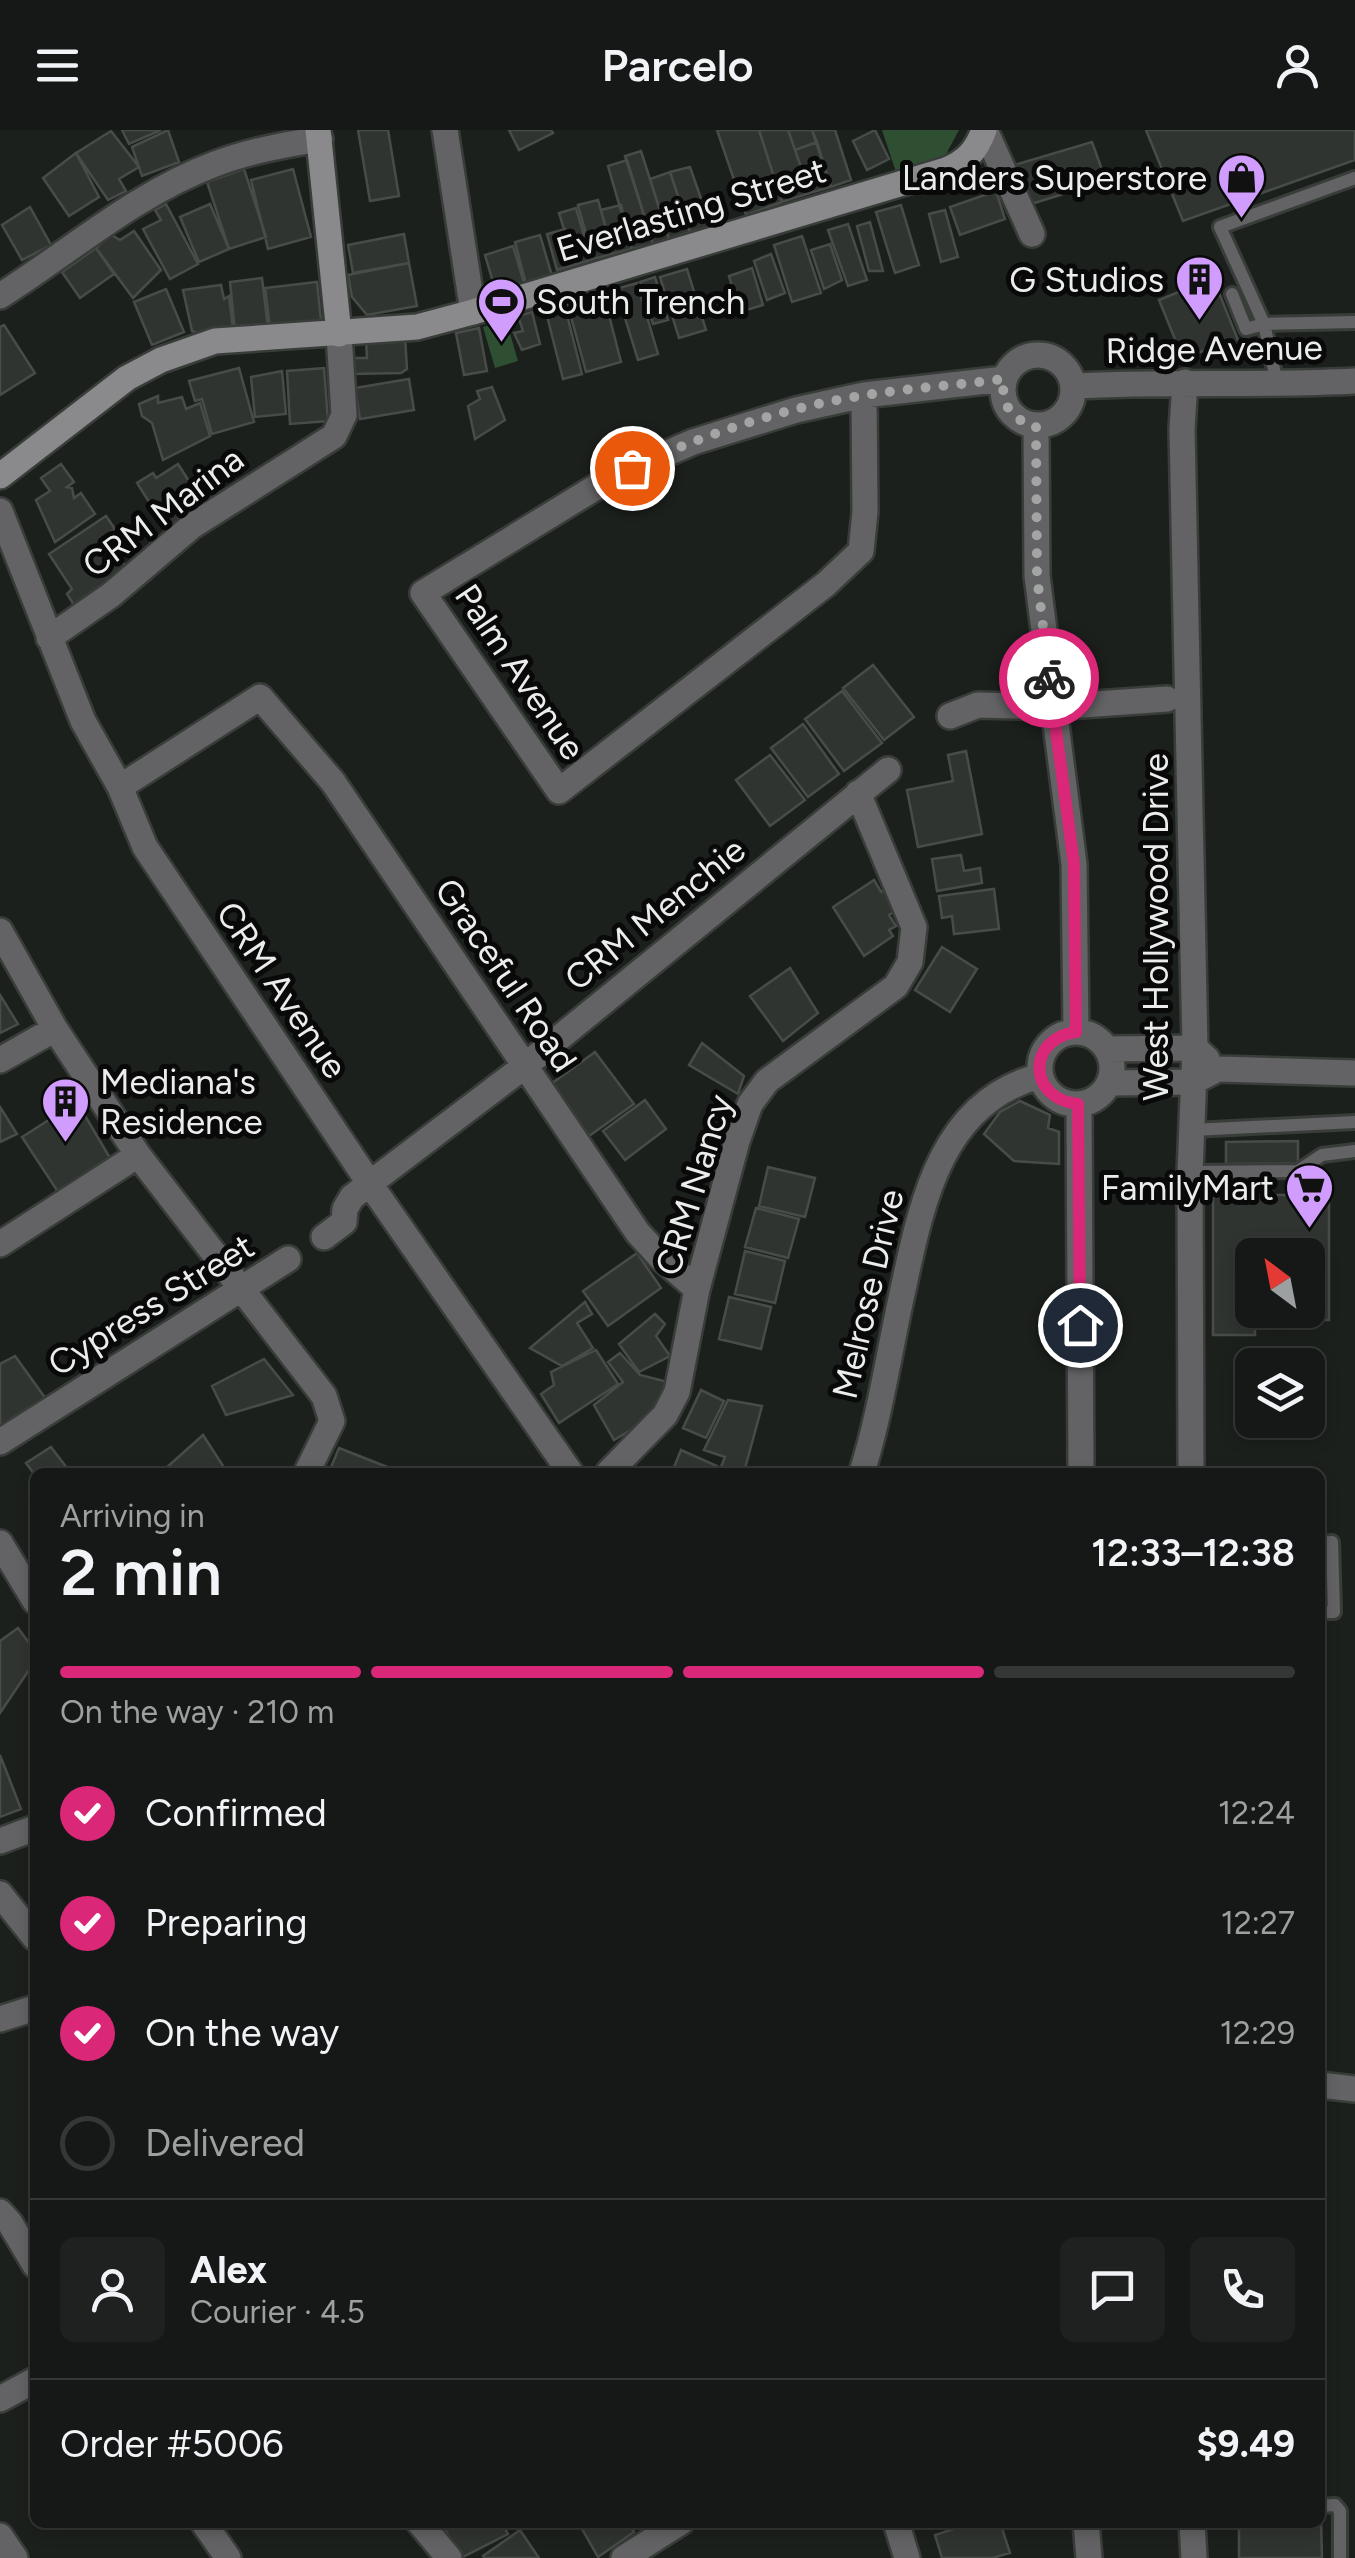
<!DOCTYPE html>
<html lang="en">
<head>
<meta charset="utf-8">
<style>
  :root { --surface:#151816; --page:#1e211f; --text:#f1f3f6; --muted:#9da0a1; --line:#343735; --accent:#db2777 }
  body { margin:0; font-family:Figtree,sans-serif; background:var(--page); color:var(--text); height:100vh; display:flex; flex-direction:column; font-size:38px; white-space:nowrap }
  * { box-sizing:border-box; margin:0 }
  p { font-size:32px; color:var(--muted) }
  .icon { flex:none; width:55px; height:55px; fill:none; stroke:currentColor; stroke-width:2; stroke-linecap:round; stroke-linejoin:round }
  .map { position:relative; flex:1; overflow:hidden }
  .details { position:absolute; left:30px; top:1338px; width:1295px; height:1060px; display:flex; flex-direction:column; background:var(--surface); border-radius:15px; box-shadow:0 5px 15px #0003,0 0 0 2px var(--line) }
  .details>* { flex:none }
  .needle { width:65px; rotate:328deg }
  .tools { position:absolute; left:1235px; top:1108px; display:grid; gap:20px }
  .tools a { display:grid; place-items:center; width:90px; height:90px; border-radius:15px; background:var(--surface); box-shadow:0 5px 15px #0003,0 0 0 2px var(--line); font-size:50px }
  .pin { position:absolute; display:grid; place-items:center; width:85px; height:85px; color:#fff; margin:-42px; border:5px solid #fff; border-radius:50%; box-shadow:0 2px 10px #0007 }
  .courier { position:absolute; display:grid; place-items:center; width:100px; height:100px; margin:-50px; border:8px solid #db2777; border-radius:50%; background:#fff; color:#222; box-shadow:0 2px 12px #0007 }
  .head em { font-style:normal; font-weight:600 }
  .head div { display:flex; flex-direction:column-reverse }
  .head { display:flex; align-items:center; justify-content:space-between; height:170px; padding:0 30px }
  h1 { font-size:65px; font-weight:600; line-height:75px }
  .bar { display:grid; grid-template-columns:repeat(4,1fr); gap:15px 10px; align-content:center; height:120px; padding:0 30px }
  .bar i { height:12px; border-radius:8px; background:var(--line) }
  .bar .on { background:var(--accent) }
  .bar p { grid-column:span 4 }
  .line { display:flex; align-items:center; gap:25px; padding:0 30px; border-top:2px solid var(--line) }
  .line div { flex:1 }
  .round { display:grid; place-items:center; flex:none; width:105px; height:105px; border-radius:15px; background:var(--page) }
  ol { padding:0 30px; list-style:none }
  li { display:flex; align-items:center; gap:30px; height:110px }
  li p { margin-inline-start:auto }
  li .icon { padding:10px; border-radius:50%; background:var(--accent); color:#fff; stroke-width:4 }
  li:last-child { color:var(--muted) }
  li i { width:55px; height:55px; border:5px solid var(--line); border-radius:50% }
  header { display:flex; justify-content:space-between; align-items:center; height:130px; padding:0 30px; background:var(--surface); font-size:45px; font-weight:600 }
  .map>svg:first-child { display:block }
  .green { fill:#2f4f33 }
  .building { fill:#303430; stroke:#484c49; stroke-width:2.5; fill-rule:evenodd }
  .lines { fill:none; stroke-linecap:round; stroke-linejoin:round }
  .lane-casing { stroke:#393d3a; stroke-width:18 }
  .street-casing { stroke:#393d3a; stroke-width:30 }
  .secondary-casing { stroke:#393d3a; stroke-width:30 }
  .lane { stroke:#636264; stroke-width:12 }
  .street { stroke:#636264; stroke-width:25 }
  .secondary { stroke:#8a898c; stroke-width:25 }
  .done { stroke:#a2a5a3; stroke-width:10; stroke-dasharray:0 18 }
  .route { stroke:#db2777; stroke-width:12 }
  .labels { text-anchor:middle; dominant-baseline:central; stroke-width:10; stroke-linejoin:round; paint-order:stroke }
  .poi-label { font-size:35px; fill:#eaedeb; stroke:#080908; text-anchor:end }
  .street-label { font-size:35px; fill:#eaedeb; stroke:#080908 }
</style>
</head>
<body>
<header><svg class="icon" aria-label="menu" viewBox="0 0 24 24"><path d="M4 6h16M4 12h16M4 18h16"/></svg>Parcelo<svg class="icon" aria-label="person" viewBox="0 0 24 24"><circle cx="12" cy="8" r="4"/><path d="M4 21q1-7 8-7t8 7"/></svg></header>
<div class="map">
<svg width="1355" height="2428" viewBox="0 0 1355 2428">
  <rect width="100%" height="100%" fill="#1c201d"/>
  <path class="green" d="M882,0H959L945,26L896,42Z
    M506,190L518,231L495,238L483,197Z"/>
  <path class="building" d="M122,0H161L129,14Z
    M168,0L179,32L142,46L132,17Z
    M358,0H388L399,66L370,71Z
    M509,0H551L553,3L519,20Z
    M717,0H759L782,72L746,85Z
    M759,0H788L810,63L782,72Z
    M788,0H812L817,12L795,20Z
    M812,0H835L851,50L831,57Z
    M875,0L889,29L867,40L853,11Z
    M1146,0H1355V30L1183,91Z
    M111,1L139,37L119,49L126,61L108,70L76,23Z
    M817,12L831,57L810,63L795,20Z
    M1092,12L1106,51L1028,75L1011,36Z
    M641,21L669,109L653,114L625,26Z
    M76,23L99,67L69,86L43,48Z
    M627,30L653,114L632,119L608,36Z
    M690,37L711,97L690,102L670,42Z
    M244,39L266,107L229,119L207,52Z
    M293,39L311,107L268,119L251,50Z
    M670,42L690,102L669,109L650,49Z
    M996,61L1005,89L960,105L950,77Z
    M598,70L613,124L593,129L578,75Z
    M166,74L198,134L170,149L143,99L161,90L155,80Z
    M210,74L229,119L199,132L180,87Z
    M621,75L632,119L613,124L601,80Z
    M901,75L919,135L895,143L876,82Z
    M30,77L51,115L22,130L2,95Z
    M576,78L591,130L575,135L559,83Z
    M945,80L958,127L941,132L929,84Z
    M870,92L883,141H869L857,96Z
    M848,94L867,150L848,156L828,100Z
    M565,99L575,135L557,140L547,104Z
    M134,101L161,140L133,168L96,118L110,104L120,110Z
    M404,104L409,133L353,143L348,115Z
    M540,105L552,146L526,154L515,112Z
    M802,106L821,163L792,172L774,115Z
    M830,114L842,150L824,159L811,120Z
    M513,116L524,153L496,162L485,125Z
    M96,118L114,144L80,168L62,142Z
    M771,124L785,163L767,170L754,131Z
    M409,133L417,176L367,185L352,167L348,145Z
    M752,138L763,175L740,182L729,146Z
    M687,139L706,200L679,208L660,147Z
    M655,147L668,190L653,194L640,152Z
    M262,148L268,197L235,201L230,152Z
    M1213,148L1240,215L1212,226L1208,219L1183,229L1159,170Z
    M317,152L321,191L270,198L265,158Z
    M637,153L658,224L638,230L616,159Z
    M221,155L224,169L229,166L233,199L199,204L192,201L183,160Z
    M166,159L184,202L152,215L134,172Z
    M603,162L621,232L586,242L567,172Z
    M564,173L582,244L563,249L545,178Z
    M532,182L540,214L522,220L514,203L523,201L518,186Z
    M4,195L35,243L0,265V197Z
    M479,198L487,241L464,245L456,203Z
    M405,206L407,239L401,243L354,244L353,228H367L366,209Z
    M239,238L254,292L212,304L202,269L195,271L189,251Z
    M324,238L328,291L290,294L287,241Z
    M282,241L286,284L255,287L251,247Z
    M409,249L414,280L360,289L355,258Z
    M492,257L505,290L475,309L468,276L480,269L477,261Z
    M158,266V273L182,267L186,279L200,273L210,306L163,330L152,293L142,286L139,274Z
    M61,334L74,352L67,357L72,358L74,368L81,363L95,384L55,412L36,370L50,361L41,348Z
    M178,334L203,373L195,378L190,375L178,382L185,394L175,401L168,391L163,394L137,353L153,343L156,348Z
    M106,386L115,399L105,406L129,442L76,478L67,464L72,459L49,424Z
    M873,535L914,587L884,610L843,558Z
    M842,561L882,613L844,641L805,589Z
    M803,594L839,644L808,667L771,618Z
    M966,621L982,704L918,717L907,660L953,651L948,625Z
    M770,625L805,670L770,696L736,650Z
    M961,725L964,741L980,738L982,753L937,761L932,729Z
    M874,750L881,762L885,759L898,779L889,785L896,796L889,800L893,806L864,826L833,777Z
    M994,759L999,799L954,804L952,786L942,788L939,766Z
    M942,817L977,839L950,882L915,860Z
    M790,838L818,883L783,911L750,866Z
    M0,865L18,894L0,903Z
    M702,913L744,946L738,964L689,935Z
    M595,922L634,974L589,1006L551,954Z
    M645,970L666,999L625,1030L603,1001Z
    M1020,971L1050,985L1048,998L1059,1002V1034L1014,1031L984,1004L1000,982Z
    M77,972L110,1028L60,1065L22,1007Z
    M0,977L17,1004L0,1012Z
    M1298,1011V1033L1226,1034V1012Z
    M768,1037L815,1048L805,1087L759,1076Z
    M1213,1058H1254V1065H1329V1190H1260V1197L1255,1196V1205H1213ZM1252,1125H1308V1180H1252Z
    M756,1078L799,1089L788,1128L745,1117Z
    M745,1121L785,1131L775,1173L735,1164Z
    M637,1123L661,1158L608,1196L583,1161Z
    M729,1167L771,1177L761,1219L719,1209Z
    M585,1172L592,1184L577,1193L593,1218L562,1236L530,1218Z
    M655,1184L665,1194L656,1206L670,1226L639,1242L619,1214Z
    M596,1220L618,1254L559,1293L541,1264L554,1255L551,1242Z
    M620,1223L640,1245L672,1253L653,1287L614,1310L594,1275L623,1252L608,1232Z
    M15,1226L46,1269L0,1298V1234Z
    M264,1229L293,1265L226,1285L212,1256Z
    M701,1260L724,1271L706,1308L683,1298Z
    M728,1270L762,1276L744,1342H719L725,1327L704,1320Z
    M203,1305L227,1342H167L165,1339Z
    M51,1317L70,1342L35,1345L26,1333Z
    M339,1318L400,1342H329Z
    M681,1320L717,1336L714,1342H672Z
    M18,1498L35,1521V1531L0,1583V1511Z
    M0,1625L21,1679L0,1687Z
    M1321,2389L1322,2428H1239V2392H1320Z
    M441,2392H501L508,2404L461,2428Z
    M578,2392H628L634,2402L598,2427Z
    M975,2392H1000L1010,2423L992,2428H942L935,2405Z
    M520,2400L539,2428H485L483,2426Z"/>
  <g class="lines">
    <defs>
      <path id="lane" d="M1232,164L1246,199L1264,194L1355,192
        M1277,253L1264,194L1220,97L1355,48
        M1192,1000L1355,992
        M1190,1042L1298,1041L1322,1025L1355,1021
        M1320,1413L1332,1412L1334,1482H1320
        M1320,2376L1335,2375L1340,2381V2428"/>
      <path id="street" d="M445,0L473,182
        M985,0L1032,104
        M0,166C71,121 135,64 215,34C249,21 284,15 320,9
        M1003 260a35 35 0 1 1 70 0a35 35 0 1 1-70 0Z
        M1185,252L1182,299L1195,918L1190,1042L1191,1342
        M1074,256C1168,251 1261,256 1355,251
        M864,265L865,382L861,421L826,454L559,661L423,463L611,348L693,312L796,280L864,265L1004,249
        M1036,296L1037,446L1074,734L1076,901
        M0,381L83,591L120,657L145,717L370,1054L570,1342
        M49,508L111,465L192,396L334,306L344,285L339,204
        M950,586L978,575L1053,577L1167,569
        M120,657L260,567L333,652L638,1103L661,1128L697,1159
        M0,801L55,899L138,1025L324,1266L332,1291L307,1342
        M1040 938a36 36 0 1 1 72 0a36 36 0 1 1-72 0Z
        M1107,919L1195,918L1207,929
        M0,930L55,899
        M1109,953L1193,952L1218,939L1355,943
        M1079,974L1081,1342
        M324,1107L344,1092L345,1079L352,1067L526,935L888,640
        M0,1114L138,1025
        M0,1312L288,1129
        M609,1342L665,1285L677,1262L697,1159L737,1011L750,974L767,951L896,856L910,832L914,797L858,663
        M862,1342C880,1285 889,1223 902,1164C921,1077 939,972 1040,946
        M0,1413L35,1471
        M0,1711L35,1698
        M0,1764L35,1808
        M0,1889L35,1878
        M1320,1955L1355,1959
        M0,2082L10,2093L35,2135
        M0,2269L35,2250
        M203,2392L228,2428
        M419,2392L449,2428
        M896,2392L907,2428
        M1086,2392L1089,2428
        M1192,2392L1194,2428
        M0,2406L15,2428
        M624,2428L681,2392"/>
      <path id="secondary" d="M318,0L339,204
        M0,346L127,248L161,230L215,211L417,197L473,182L946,40C967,31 976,21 984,0"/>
    </defs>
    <use href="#lane" class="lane-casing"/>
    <use href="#street" class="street-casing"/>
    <use href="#secondary" class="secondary-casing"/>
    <use href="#lane" class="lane"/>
    <use href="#street" class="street"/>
    <use href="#secondary" class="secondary"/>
  </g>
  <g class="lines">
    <path class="done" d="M632,338C704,304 787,277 866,265C912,258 958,255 1004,249C1000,274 1012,291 1036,296L1037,446L1049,548"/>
    <path class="route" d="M1049,548L1074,734L1076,902C1026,909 1028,969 1078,974L1080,1195"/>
  </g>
  <defs>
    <symbol id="shop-pin" viewBox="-11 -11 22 30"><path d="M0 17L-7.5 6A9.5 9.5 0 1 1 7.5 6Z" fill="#d09dfe" stroke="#080908"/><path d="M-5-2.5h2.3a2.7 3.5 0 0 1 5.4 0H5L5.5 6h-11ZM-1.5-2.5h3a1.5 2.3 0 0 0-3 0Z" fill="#111"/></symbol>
    <symbol id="building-pin" viewBox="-11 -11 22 30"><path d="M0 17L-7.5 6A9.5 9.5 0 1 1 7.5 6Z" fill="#d09dfe" stroke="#080908"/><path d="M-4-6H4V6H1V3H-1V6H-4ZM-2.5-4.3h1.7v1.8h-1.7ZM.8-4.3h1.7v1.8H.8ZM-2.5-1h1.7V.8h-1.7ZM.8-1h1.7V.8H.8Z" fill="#111"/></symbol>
    <symbol id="stadium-pin" viewBox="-11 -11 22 30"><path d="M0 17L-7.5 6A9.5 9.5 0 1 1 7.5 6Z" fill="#d09dfe" stroke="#080908"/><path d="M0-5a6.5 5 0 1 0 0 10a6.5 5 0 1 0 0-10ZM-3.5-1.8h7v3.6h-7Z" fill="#111"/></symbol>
    <symbol id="supermarket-pin" viewBox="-11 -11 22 30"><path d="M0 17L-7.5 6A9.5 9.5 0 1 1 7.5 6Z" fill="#d09dfe" stroke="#080908"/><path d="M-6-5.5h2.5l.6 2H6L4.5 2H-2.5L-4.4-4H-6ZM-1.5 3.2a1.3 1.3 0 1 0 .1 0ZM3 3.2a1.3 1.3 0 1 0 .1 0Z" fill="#111"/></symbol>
  </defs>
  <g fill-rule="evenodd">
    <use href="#shop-pin" x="1214" y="20" width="55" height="75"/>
    <use href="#building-pin" x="1172" y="122" width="55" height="75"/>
    <use href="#stadium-pin" x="474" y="144" width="55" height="75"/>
    <use href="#building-pin" x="38" y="944" width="55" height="75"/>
    <use href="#supermarket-pin" x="1282" y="1030" width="55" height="75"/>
  </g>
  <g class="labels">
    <g class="poi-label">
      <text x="1207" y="48">Landers Superstore</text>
      <text x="1164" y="150">G Studios</text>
      <text x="536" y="172" text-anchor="start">South Trench</text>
      <text x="100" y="952" text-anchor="start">Mediana's<tspan x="100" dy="40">Residence</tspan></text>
      <text x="1274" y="1058">FamilyMart</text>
    </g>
    <g class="street-label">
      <text transform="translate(691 80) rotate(-17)">Everlasting Street</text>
      <text transform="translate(1214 219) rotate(-1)">Ridge Avenue</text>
      <text transform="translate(163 382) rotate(-37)">CRM Marina</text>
      <text transform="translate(520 542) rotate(56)">Palm Avenue</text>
      <text transform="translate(655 784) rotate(-39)">CRM Menchie</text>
      <text transform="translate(1156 797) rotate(-90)">West Hollywood Drive</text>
      <text transform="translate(506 845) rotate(56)">Graceful Road</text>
      <text transform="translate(282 860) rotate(56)">CRM Avenue</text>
      <text transform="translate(694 1055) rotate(-73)">CRM Nancy</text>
      <text transform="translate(868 1164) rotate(-77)">Melrose Drive</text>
      <text transform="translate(151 1175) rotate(-32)">Cypress Street</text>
    </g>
  </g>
</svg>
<div class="tools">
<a><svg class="needle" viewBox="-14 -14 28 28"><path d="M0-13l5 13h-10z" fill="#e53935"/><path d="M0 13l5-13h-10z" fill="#9da0a1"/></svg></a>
<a><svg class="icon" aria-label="layers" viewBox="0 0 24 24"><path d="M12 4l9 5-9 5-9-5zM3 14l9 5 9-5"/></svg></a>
</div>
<div class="pin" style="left:632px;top:338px;background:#ea580c"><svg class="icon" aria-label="bag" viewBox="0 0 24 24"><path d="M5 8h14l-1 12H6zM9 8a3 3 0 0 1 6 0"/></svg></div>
<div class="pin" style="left:1080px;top:1195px;background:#1f2937"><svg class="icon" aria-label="home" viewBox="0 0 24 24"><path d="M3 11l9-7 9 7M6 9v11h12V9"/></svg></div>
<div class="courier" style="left:1049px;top:548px"><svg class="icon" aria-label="bike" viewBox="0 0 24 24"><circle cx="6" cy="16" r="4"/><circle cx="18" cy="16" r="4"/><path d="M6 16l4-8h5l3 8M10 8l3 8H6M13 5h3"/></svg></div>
<section class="details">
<div class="head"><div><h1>2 min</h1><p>Arriving in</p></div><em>12:33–12:38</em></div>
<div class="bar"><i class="on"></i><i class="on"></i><i class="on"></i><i></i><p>On the way · 210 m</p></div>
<ol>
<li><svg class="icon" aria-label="check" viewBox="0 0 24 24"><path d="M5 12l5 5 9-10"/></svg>Confirmed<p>12:24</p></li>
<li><svg class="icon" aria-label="check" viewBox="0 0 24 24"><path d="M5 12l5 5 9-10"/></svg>Preparing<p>12:27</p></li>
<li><svg class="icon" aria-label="check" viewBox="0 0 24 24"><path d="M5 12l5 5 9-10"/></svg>On the way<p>12:29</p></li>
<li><i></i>Delivered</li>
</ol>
<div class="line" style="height:180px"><a class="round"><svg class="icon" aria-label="person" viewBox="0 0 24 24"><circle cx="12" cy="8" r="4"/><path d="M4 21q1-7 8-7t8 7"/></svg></a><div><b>Alex</b><p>Courier · 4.5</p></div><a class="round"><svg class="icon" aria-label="chat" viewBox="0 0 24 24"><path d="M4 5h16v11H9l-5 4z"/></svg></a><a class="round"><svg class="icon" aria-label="phone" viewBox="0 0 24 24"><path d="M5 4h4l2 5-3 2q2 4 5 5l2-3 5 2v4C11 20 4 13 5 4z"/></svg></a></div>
<div class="line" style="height:130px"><div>Order #5006</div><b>$9.49</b></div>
</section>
</div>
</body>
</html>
